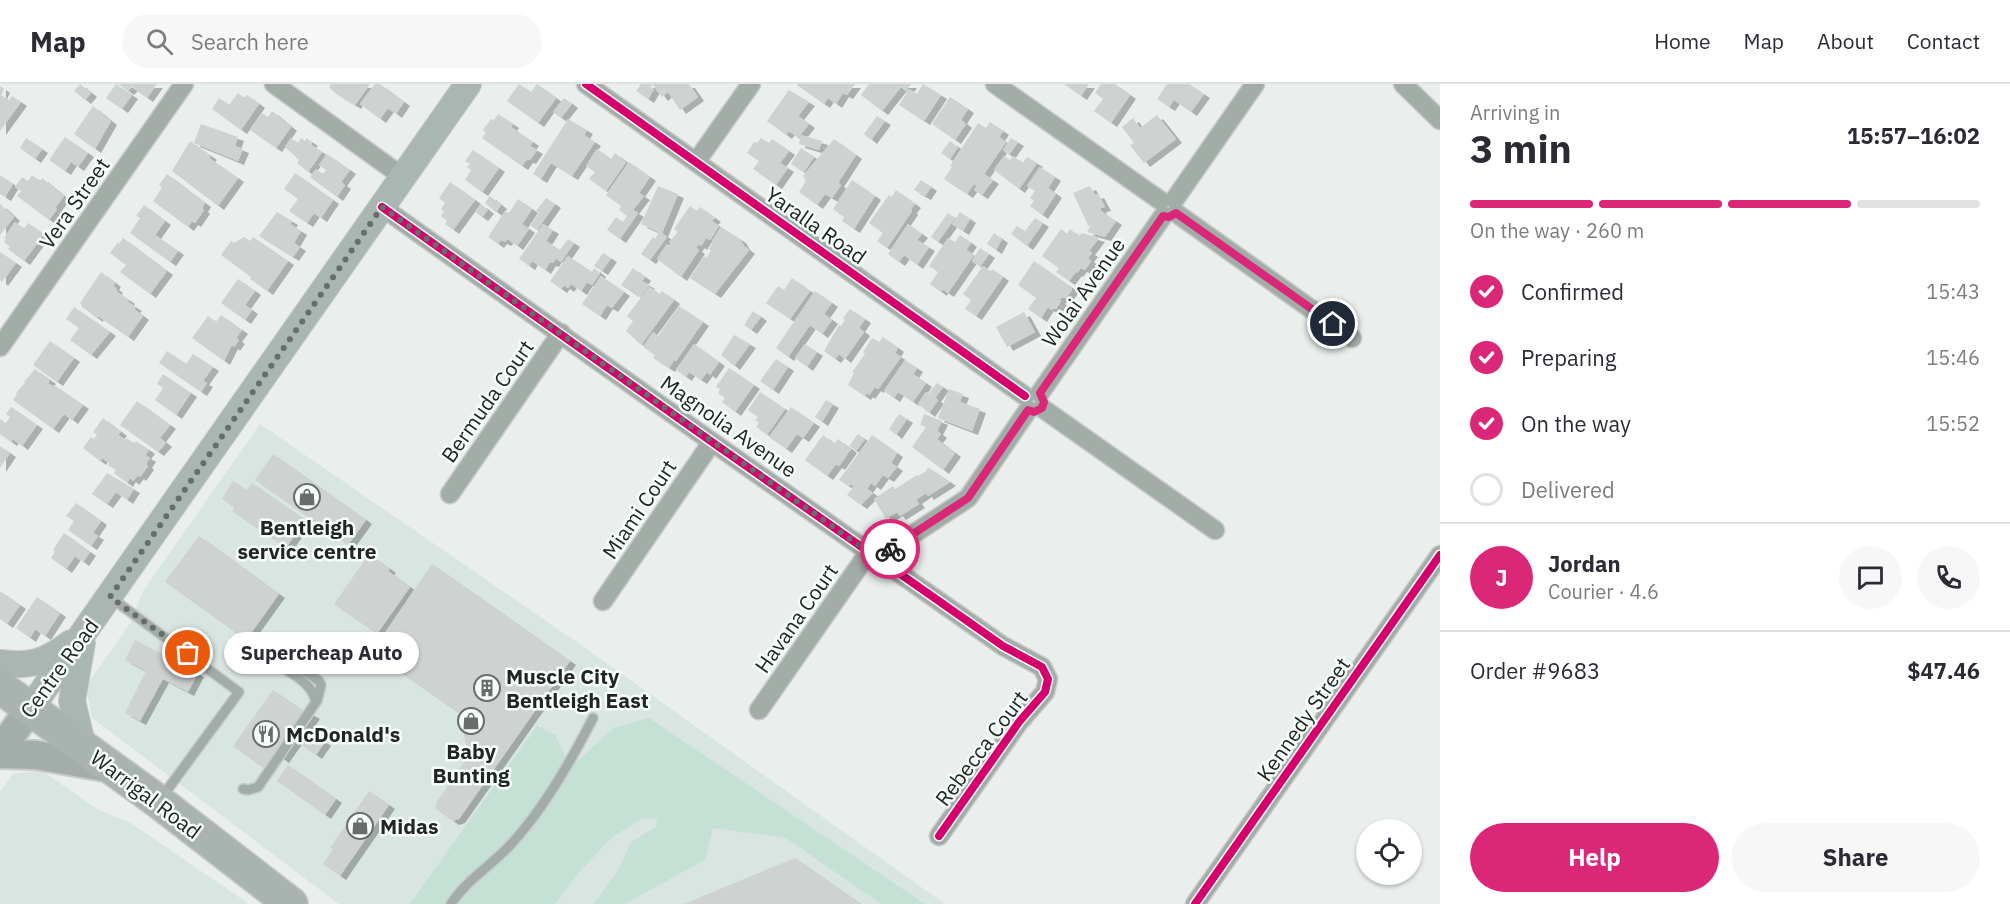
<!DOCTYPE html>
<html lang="en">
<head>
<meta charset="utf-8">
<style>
  :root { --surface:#fff; --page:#f7f7f7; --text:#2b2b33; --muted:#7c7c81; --line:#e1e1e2; --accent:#db2777 }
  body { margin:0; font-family:"IBM Plex Sans",sans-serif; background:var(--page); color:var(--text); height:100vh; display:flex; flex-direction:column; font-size:22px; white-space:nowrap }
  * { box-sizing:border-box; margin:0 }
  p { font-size:20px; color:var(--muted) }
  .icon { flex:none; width:33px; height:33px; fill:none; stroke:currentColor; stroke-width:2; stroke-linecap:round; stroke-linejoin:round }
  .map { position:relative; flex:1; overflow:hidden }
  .panel { display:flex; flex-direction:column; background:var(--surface); width:570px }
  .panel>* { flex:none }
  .tools { position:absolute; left:1356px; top:735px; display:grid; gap:12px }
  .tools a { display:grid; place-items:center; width:66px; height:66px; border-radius:50%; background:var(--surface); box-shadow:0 2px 4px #0004; font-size:30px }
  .pin { position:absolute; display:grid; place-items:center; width:51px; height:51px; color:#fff; margin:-26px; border:3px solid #fff; border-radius:50%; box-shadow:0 2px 6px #0007 }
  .courier { position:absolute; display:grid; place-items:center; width:60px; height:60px; margin:-30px; border:4px solid #db2777; border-radius:50%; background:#fff; color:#222; box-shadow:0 2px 8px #0007 }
  .bubble { position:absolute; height:42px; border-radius:21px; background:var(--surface); box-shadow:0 2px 4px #0004; font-size:20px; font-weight:700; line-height:42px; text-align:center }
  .headline em { font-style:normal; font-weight:700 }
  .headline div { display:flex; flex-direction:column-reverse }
  .headline { display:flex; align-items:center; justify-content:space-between; height:102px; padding:0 30px }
  h1 { font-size:39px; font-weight:700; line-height:45px }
  .bar { display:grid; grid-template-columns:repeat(4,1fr); gap:9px 6px; align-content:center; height:72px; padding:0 30px }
  .bar i { height:8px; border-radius:4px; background:var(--line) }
  .bar .active { background:var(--accent) }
  .bar p { grid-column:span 4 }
  .line { display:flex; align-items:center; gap:15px; padding:0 30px; border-top:2px solid var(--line) }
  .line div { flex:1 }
  .round { display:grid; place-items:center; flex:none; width:63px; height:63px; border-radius:32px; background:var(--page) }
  ol { padding:0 30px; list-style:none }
  li { display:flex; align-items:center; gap:18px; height:66px }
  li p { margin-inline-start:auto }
  li .icon { padding:6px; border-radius:50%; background:var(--accent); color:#fff; stroke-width:4 }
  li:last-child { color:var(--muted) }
  li i { width:33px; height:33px; border:3px solid var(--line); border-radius:50% }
  .action { display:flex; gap:12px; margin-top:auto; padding:12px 30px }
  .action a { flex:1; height:69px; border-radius:36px; background:var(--accent); color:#fff; font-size:24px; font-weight:700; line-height:69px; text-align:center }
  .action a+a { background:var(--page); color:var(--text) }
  header { display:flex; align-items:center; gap:36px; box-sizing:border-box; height:84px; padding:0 30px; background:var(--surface); border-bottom:2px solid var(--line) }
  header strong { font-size:28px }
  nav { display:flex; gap:33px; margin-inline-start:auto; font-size:21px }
  .search { width:420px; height:54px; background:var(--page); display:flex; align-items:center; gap:15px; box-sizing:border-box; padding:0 21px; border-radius:33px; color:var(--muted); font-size:22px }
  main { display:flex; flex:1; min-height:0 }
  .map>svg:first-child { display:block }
  .built { fill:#d9e5e0 }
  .green { fill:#c5e1d5 }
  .building { fill:#ced2d0; filter:url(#shadow) }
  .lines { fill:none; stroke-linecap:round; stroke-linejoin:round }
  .lane-casing { stroke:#c7cac9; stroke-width:12 }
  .street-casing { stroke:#c7cac9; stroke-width:21 }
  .secondary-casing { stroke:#c7cac9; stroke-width:28 }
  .primary-casing { stroke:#c7cac9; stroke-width:32 }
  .highway-casing { stroke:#c7cac9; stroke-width:36 }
  .lane { stroke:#a2ada8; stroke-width:9 }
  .street { stroke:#a2ada8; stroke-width:18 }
  .secondary { stroke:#aab6b2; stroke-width:26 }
  .primary { stroke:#a3aeaa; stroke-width:28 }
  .highway { stroke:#a9b4b0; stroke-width:33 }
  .cycleway-casing { stroke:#f5fefa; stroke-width:11 }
  .cycleway { stroke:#d6006c; stroke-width:8 }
  .done { stroke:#686c6a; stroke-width:6; stroke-dasharray:0 10.8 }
  .route { stroke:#db2777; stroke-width:8 }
  .labels { text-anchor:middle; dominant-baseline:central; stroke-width:5; stroke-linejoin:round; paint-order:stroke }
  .street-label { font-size:21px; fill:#222524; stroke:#f5fefa }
  .poi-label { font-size:21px; font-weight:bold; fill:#222524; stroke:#f5fefa; text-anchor:start }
</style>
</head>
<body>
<header>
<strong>Map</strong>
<div class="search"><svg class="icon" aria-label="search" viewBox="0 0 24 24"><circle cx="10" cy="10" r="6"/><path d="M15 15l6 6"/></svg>Search here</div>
<nav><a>Home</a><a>Map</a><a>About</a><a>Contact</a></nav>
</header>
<main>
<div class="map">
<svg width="1440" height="820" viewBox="0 0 1440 820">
  <defs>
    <filter id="shadow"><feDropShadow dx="6" dy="4" stdDeviation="0" flood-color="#0004"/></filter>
  </defs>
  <rect width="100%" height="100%" fill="#eaefed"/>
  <path class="built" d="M260,340L584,563L945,820H339L92,634L86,602L131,538L143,507Z
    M41,686L99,726L131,739L249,820H0V708L13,690Z"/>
  <path class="green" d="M649,634L925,820H881L786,754L713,744L705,776L624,820H594L619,785L631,758L656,743L657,735L643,734L611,754L574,794L555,820H410L537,642L555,651L565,672L577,678L613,644Z"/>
  <path class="building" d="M80,0L91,9L85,16L74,7Z
    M116,0L132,11L122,25L106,14Z
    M118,0H157L147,14L132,3L128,7Z
    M331,0H370L355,21L335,9L329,3Z
    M375,0H380L404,18L396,30L388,24L380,35L360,20Z
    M519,0L531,8L537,0L556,14L538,39L507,17Z
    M641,0H652L651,3L654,5L648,15L636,7Z
    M652,0H689L698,13L680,26L668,8L662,13Z
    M798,0H855L847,11L843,9L836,20L828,14L824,20L797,1Z
    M869,0H911L906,7L901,3L882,27L861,11Z
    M923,0L941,11L924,37L899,21L909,5L917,10Z
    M1064,0H1089L1081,12Z
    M1101,0H1115L1130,11L1111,39L1094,27L1103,15L1095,9Z
    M1167,0H1189L1204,10L1191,28L1174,16L1169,23L1157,15Z
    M0,2L4,5L1,11L9,16L12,12L21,18L0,47Z
    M789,6L809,18L798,32L809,40L798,54L789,47L786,51L767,37Z
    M238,9L245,14L247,11L259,20L241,46L212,25L219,14L229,21Z
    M950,13L968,25L961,36L966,40L955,56L932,40Z
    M564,14L572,20L561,34L553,28Z
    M93,22L111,37L95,65L74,50Z
    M272,27L291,43L276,64L250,46L262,29L268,33Z
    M498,30L513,40L511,43L533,58L530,62L537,66L530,76L527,75L522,82L482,54L486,49L483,46L491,35L494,36Z
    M1157,31L1176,55L1144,79L1130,61L1134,59L1122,43L1133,34L1140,44Z
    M877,32L885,37L871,56L864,50Z
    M568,35L587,46L584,51L595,58L572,92L551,79L541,95L533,90Z
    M990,38L1003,47L999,53L1006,58L984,90L993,96L982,111L974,106L977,102L974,100L967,110L944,95L952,83L950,82L978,39L986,44Z
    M201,40L238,53L235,62L243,65L238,77L194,59Z
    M801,51L822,57L819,66L799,60Z
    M65,53L88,69L78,83L71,78L65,87L49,76Z
    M26,54L42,65L35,75L20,64Z
    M291,54L298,59L301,54L305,57L306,54L312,58L310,60L322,68L308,88L297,79L299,76L285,63Z
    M761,54L769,59L772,55L789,67L780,79L788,84L776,101L753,85L759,77L747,69L754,58L757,59Z
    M1011,54L1018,58L1009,71L1003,66Z
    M834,55L856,71L838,99L841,101L832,114L825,110L817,121L799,108L806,97L803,92Z
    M190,57L211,72L209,74L238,94L218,122L172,87Z
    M950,57L958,63L950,75L941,69Z
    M801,64L814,73L804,88L791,80Z
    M597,65L611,75L615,69L626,78L606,107L589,95L595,88L586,82Z
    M473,66L499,84L482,108L465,96L471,86L467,83L470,80L465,77Z
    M327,70L350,86L341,98L345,101L337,113L310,93L316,85L323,90L326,86L319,81Z
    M1004,72L1010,76L1013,72L1023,79L1027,73L1037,79L1019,105L994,86Z
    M629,78L650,93L639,109L644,112L633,126L638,129L620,155L607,146L616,133L623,138L627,132L619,126L621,122L606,111Z
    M1040,83L1055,93L1048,104L1056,110L1042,131L1030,122L1034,117L1030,114L1035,107L1027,102Z
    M295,89L333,116L321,134L314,129L307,139L289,127L298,115L284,105Z
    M167,90L205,119L202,124L204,126L195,139L192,137L188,143L153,117L162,104L159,101Z
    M0,91L13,100L5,113L0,110Z
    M32,91L40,97L42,94L64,112L55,124L57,125L49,136L17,112L21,107L15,103L22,93L28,97Z
    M852,96L875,112L854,145L842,137L844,133L833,125Z
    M921,96L931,103L925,112L914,106Z
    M450,98L475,116L453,146L445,140L447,137L441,132L444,128L441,125L445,119L439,114Z
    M658,102L678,110L662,149L667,153L650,176L641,170L653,153L655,155L659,148L641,140Z
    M1090,102L1095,111L1098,110L1105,123L1100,124L1101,127L1116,137L1105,153L1087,148L1090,143L1088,141L1073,109Z
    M896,106L915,120L911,125L912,127L887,164L877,157L883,149L869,139L889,111L892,113Z
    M490,112L501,121L496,128L485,119Z
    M546,114L555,120L537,146L530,141L539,129L536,127Z
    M518,115L532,125L522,140L529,145L517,162L508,155L505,158L501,156L498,160L488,153L505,127L509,129Z
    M0,120L14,133L0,151Z
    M481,120L488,126L482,133L475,128Z
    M144,121L165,137L155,151L178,167L170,178L130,149L140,134L136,132Z
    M690,122L697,127L700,123L715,134L712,137L719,142L710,156L706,154L701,162L699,160L696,164L699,166L681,193L657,175L667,160L669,162L671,159L669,158L678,148L674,145Z
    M277,128L292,137L290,140L301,147L294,159L300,163L293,173L259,152Z
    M960,128L970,135L963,147L952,140Z
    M948,129L955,134L938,158L931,153Z
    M1035,134L1043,139L1027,162L1011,150L1017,142L1025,147Z
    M15,138L24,145L28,139L44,150L24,177L8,165L10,163L4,158L6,155L4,154Z
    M543,140L553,146L546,157L560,166L568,155L574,159L561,178L556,174L553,179L550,178L545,186L532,177L529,182L519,175Z
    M908,140L922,150L917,156L929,163L917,181L904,171L899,178L888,170Z
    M721,143L740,155L744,162L749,166L715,210L690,194L704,172L706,174L711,167L709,165L713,158L712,157Z
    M1061,145L1067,150L1070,145L1079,152L1082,149L1099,154L1089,167L1092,169L1088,174L1091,177L1085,186L1081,184L1077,189L1076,188L1069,197L1056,188L1059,184L1042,172Z
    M994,149L1002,155L996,166L987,160Z
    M960,151L971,159L966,166L974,171L948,209L942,205L941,208L930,200L938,188L929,182L948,154L955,158Z
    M244,153L250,157L253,153L288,177L267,207L250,195L251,193L221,171L231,157L234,159Z
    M123,154L167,187L150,210L120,188L126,181L110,169L118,158L119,160Z
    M980,164L989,170L980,183L972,177Z
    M0,168L16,179L2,198L0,196Z
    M603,169L611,174L602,187L594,182Z
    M568,172L592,188L594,184L600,189L592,201L587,198L581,207L571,200L568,204L564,201L561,205L550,197Z
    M1034,177L1071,203L1072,206L1066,214H1061L1059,216L1061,217L1056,225L1053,224L1052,226L1048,223L1041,234L1028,225L1036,214L1018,201Z
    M983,182L991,188L992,185L1003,193L976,232L965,225L971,216L963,210Z
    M633,184L645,193L642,197L649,201L640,213L634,209L639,201L633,209L621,201Z
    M101,188L115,199L113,202L117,205L116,207L129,216L128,218L136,223L134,225L143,232L128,253L98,232L97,234L81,222L82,221L80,219Z
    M601,192L624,208L612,224L607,221L600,232L582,220Z
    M792,194L810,207L790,235L766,219L778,202L784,206Z
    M238,195L255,207L245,221L252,226L245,236L221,219Z
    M649,203L660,210L662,207L674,216L641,261L626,247L633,237L627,232Z
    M815,207L832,219L824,230L832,236L822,250L810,241L788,273L776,264Z
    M679,222L703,238L676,277L674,276L669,284L653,274L655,271L643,263L653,248L658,252Z
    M74,223L110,248L91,271L70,256L79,244L66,235Z
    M850,225L865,235L859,244L864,248L845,275L839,270L835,275L824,267L839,241L841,242L845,236L843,234Z
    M753,227L761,233L751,246L744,241Z
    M1024,228L1035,248L1007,263L996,243Z
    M221,231L242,246L236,254L239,256L234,263L232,261L224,277L192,254L208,232L216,238Z
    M734,251L750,260L734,282L721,271Z
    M883,253L898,264L895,269L901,273L878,305L875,303L869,311L867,309L865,312L848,301L854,289L852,288L865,270L863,268L872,254L879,258Z
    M50,257L74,274L57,298L33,281Z
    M694,260L719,278L710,291L707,288L701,296L689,288L686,293L676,286Z
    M805,260L817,268L807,283L795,274Z
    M167,267L186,280L193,270L213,283L203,297L207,299L201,308L159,279Z
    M776,275L788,283L773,306L760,297Z
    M905,276L917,284L913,290L926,299L913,318L898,308L894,314L884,307Z
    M729,284L754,301L735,328L722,318L725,314L718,309L720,305L716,303Z
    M35,285L50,296L48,299L53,303L54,301L83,321L72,336L64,330L53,345L13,316L17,310L16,309L25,299L24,298Z
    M163,290L191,309L176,331L155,316L163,304L157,300Z
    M937,299L943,303L935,314L938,316L929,329L918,320L926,308L929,309Z
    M949,305L963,310L960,318L980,325L972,347L938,334Z
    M760,308L785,325L767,351L756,343L759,339L755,336L758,333L748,326Z
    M826,316L833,320L822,338L815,333Z
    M137,317L170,341L160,354L166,359L158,368L120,341Z
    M11,323L37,341L22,362L13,355L11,358L0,350V335L6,339L10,333L6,330Z
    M791,323L814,339L803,354L797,350L786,365L769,353Z
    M899,330L907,335L896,351L889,345Z
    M924,330L942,337L937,347L941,350L937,355L955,369L943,386L912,363L926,343L920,341Z
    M103,334L121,348L118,351L125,356L126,354L134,359L136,357L149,366L145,371L150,374L146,380L148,382L140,393L138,391L133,397L130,394L127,399L114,389L116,386L108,381L109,379L102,374L100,377L83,364L91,353L94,355L97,351L93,348Z
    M858,350L865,355L856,367L849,362Z
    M823,351L834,360L838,355L851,365L839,382L836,380L827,392L805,376Z
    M872,351L897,369L891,379L897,383L888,394L883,391L875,402L871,399L867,405L873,409L861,421L847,411L854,402L850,400L849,402L839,396Z
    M0,362L10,369L0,384Z
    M273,370L366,436L348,461L255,396Z
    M928,383L950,398L928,412L926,409L916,416L919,420L900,432L897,428L886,435L874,415L893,402L895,405L917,391L918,392L926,387Z
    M107,389L134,405L127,416L116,408L107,420L92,410Z
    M233,397L247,406L252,399L305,436L286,464L232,427L235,424L222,415Z
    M76,419L101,437L93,449L98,452L91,462L68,446L74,437L66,432Z
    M64,449L90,468L83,478L75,472L66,485L51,474L55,468L53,466Z
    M199,452L279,510L246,556L165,498Z
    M369,470L390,485L388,487L410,503L377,550L334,520Z
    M432,480L570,577L459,735L453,737L436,725V719L468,672L460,630L401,589L399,571L402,567L382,553Z
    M0,507L20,521L7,540L0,535Z
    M37,513L60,529L45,552L35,545L30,554L16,544Z
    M135,556L198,589L188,608L163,595L140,637L125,629L146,587L125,576Z
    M273,606L306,629L307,627L314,631L283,675L276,670L266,686L233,662Z
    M311,648L325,658L316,671L302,661Z
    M288,681L336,715L325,731L277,697Z
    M369,707L389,721L340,792L323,780L333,765L330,764Z
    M795,774L861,820H684Z"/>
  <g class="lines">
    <defs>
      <path id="lane" d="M110,513L239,608L162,713
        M285,572L319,597L321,601L317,617
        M243,705L248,706L258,703L316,618C312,599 294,591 278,581
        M451,820C466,796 494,780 513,758C544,724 572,675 593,634"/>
      <path id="street" d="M274,0L403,93
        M586,0L1025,312
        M995,0L1161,117
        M1403,0L1440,36
        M696,78L751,0
        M1175,115L1255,0
        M382,123L712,358L1003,562L1042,583L1048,595L1045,608L1019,638L939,752
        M1176,129L1352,254
        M0,263L184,0
        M1040,309L1163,132
        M1042,324L1215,446
        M450,410L561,249
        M877,474L968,414L1028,326
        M603,517L712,358
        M759,626L869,468
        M1195,820L1440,471"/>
      <path id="secondary" d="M82,559L72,617L83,663
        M0,579C31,583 46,578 71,559
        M30,625L468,0"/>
      <path id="primary" d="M0,666L30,625
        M0,670L36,671L110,684"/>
      <path id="highway" d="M0,603L159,718L291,820"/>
    </defs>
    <use href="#lane" class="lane-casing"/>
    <use href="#street" class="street-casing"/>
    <use href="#secondary" class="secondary-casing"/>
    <use href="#primary" class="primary-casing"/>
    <use href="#highway" class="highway-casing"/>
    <use href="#lane" class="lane"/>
    <use href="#street" class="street"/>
    <use href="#secondary" class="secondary"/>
    <use href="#primary" class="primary"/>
    <use href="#highway" class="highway"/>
    <defs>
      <path id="cycleway" d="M586,0L1025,312
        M382,123L712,358L1003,562L1042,583L1048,595L1045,608L1019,638L939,752
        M1195,820L1440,471"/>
    </defs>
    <use href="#cycleway" class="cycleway-casing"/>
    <use href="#cycleway" class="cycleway"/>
  </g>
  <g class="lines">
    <path class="done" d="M188,569L110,513L382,123L877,474L890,465"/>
    <path class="route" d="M890,465L968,414L1028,326L1034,328L1042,324L1044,318L1040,309L1163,132L1169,133L1176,129L1333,240"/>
  </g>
  <defs>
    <symbol id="shop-ring" viewBox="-11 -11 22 22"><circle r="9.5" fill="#f5fefa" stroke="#686c6a" stroke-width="1.5"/><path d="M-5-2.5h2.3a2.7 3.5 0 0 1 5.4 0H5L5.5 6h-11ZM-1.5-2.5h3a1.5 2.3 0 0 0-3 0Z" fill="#686c6a"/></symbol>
    <symbol id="building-ring" viewBox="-11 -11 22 22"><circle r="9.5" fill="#f5fefa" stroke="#686c6a" stroke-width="1.5"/><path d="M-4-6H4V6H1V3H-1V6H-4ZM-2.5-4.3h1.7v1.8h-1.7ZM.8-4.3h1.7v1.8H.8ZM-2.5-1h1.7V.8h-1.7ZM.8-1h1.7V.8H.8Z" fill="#686c6a"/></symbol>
    <symbol id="restaurant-ring" viewBox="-11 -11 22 22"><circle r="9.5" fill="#f5fefa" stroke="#686c6a" stroke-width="1.5"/><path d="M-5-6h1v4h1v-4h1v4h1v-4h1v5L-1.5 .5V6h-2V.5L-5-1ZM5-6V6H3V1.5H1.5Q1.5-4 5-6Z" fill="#686c6a"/></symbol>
  </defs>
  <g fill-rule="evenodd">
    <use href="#shop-ring" x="292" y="398" width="30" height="30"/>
    <use href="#building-ring" x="472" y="589" width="30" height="30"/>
    <use href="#shop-ring" x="456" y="622" width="30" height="30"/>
    <use href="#restaurant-ring" x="251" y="635" width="30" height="30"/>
    <use href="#shop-ring" x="345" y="727" width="30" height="30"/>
  </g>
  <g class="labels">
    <g class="street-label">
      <text transform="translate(74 119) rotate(-55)">Vera Street</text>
      <text transform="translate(816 141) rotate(35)">Yaralla Road</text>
      <text transform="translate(1083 208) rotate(-55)">Wolai Avenue</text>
      <text transform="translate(487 317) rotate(-55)">Bermuda Court</text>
      <text transform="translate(729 342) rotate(35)">Magnolia Avenue</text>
      <text transform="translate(639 425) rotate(-56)">Miami Court</text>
      <text transform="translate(796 534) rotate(-55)">Havana Court</text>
      <text transform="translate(59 584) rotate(-54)">Centre Road</text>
      <text transform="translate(1303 635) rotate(-55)">Kennedy Street</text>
      <text transform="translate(981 664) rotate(-53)">Rebecca Court</text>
      <text transform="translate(146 710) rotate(37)">Warrigal Road</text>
    </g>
    <g class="poi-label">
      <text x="307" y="443" text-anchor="middle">Bentleigh<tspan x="307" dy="24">service centre</tspan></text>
      <text x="506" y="592">Muscle City<tspan x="506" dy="24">Bentleigh East</tspan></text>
      <text x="286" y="650">McDonald's</text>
      <text x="471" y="667" text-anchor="middle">Baby<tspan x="471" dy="24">Bunting</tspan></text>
      <text x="380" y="742">Midas</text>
    </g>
  </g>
</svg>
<div class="tools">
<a><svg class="icon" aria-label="locate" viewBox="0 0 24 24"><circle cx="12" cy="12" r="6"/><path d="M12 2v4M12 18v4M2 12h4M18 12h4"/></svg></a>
</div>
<div class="pin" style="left:188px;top:569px;background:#ea580c"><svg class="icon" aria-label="bag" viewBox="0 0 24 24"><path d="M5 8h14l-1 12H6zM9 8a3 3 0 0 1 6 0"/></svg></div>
<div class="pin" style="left:1333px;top:240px;background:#1f2937"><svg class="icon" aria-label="home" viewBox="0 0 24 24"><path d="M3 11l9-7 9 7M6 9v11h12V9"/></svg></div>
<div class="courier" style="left:890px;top:465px"><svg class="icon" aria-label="bike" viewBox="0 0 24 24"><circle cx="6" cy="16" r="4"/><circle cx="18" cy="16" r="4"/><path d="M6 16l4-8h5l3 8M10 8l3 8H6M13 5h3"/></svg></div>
<div class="bubble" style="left:224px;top:548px;width:195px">Supercheap Auto</div>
</div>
<section class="panel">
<div class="headline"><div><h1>3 min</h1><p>Arriving in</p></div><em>15:57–16:02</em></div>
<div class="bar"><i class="active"></i><i class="active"></i><i class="active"></i><i></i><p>On the way · 260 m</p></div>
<ol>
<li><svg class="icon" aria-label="check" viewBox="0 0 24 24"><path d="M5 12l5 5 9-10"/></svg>Confirmed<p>15:43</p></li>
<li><svg class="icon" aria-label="check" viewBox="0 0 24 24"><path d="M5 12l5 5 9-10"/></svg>Preparing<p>15:46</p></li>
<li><svg class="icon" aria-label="check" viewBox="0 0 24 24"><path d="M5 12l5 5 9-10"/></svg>On the way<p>15:52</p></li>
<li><i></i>Delivered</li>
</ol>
<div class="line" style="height:108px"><b class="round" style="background:var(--accent);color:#fff">J</b><div><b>Jordan</b><p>Courier · 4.6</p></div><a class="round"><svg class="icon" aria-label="chat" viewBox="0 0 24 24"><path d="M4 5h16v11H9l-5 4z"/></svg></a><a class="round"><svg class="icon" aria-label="phone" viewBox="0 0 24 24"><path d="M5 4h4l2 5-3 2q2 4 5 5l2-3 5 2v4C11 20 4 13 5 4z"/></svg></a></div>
<div class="line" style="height:78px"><div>Order #9683</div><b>$47.46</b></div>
<div class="action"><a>Help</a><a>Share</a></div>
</section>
</main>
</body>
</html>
